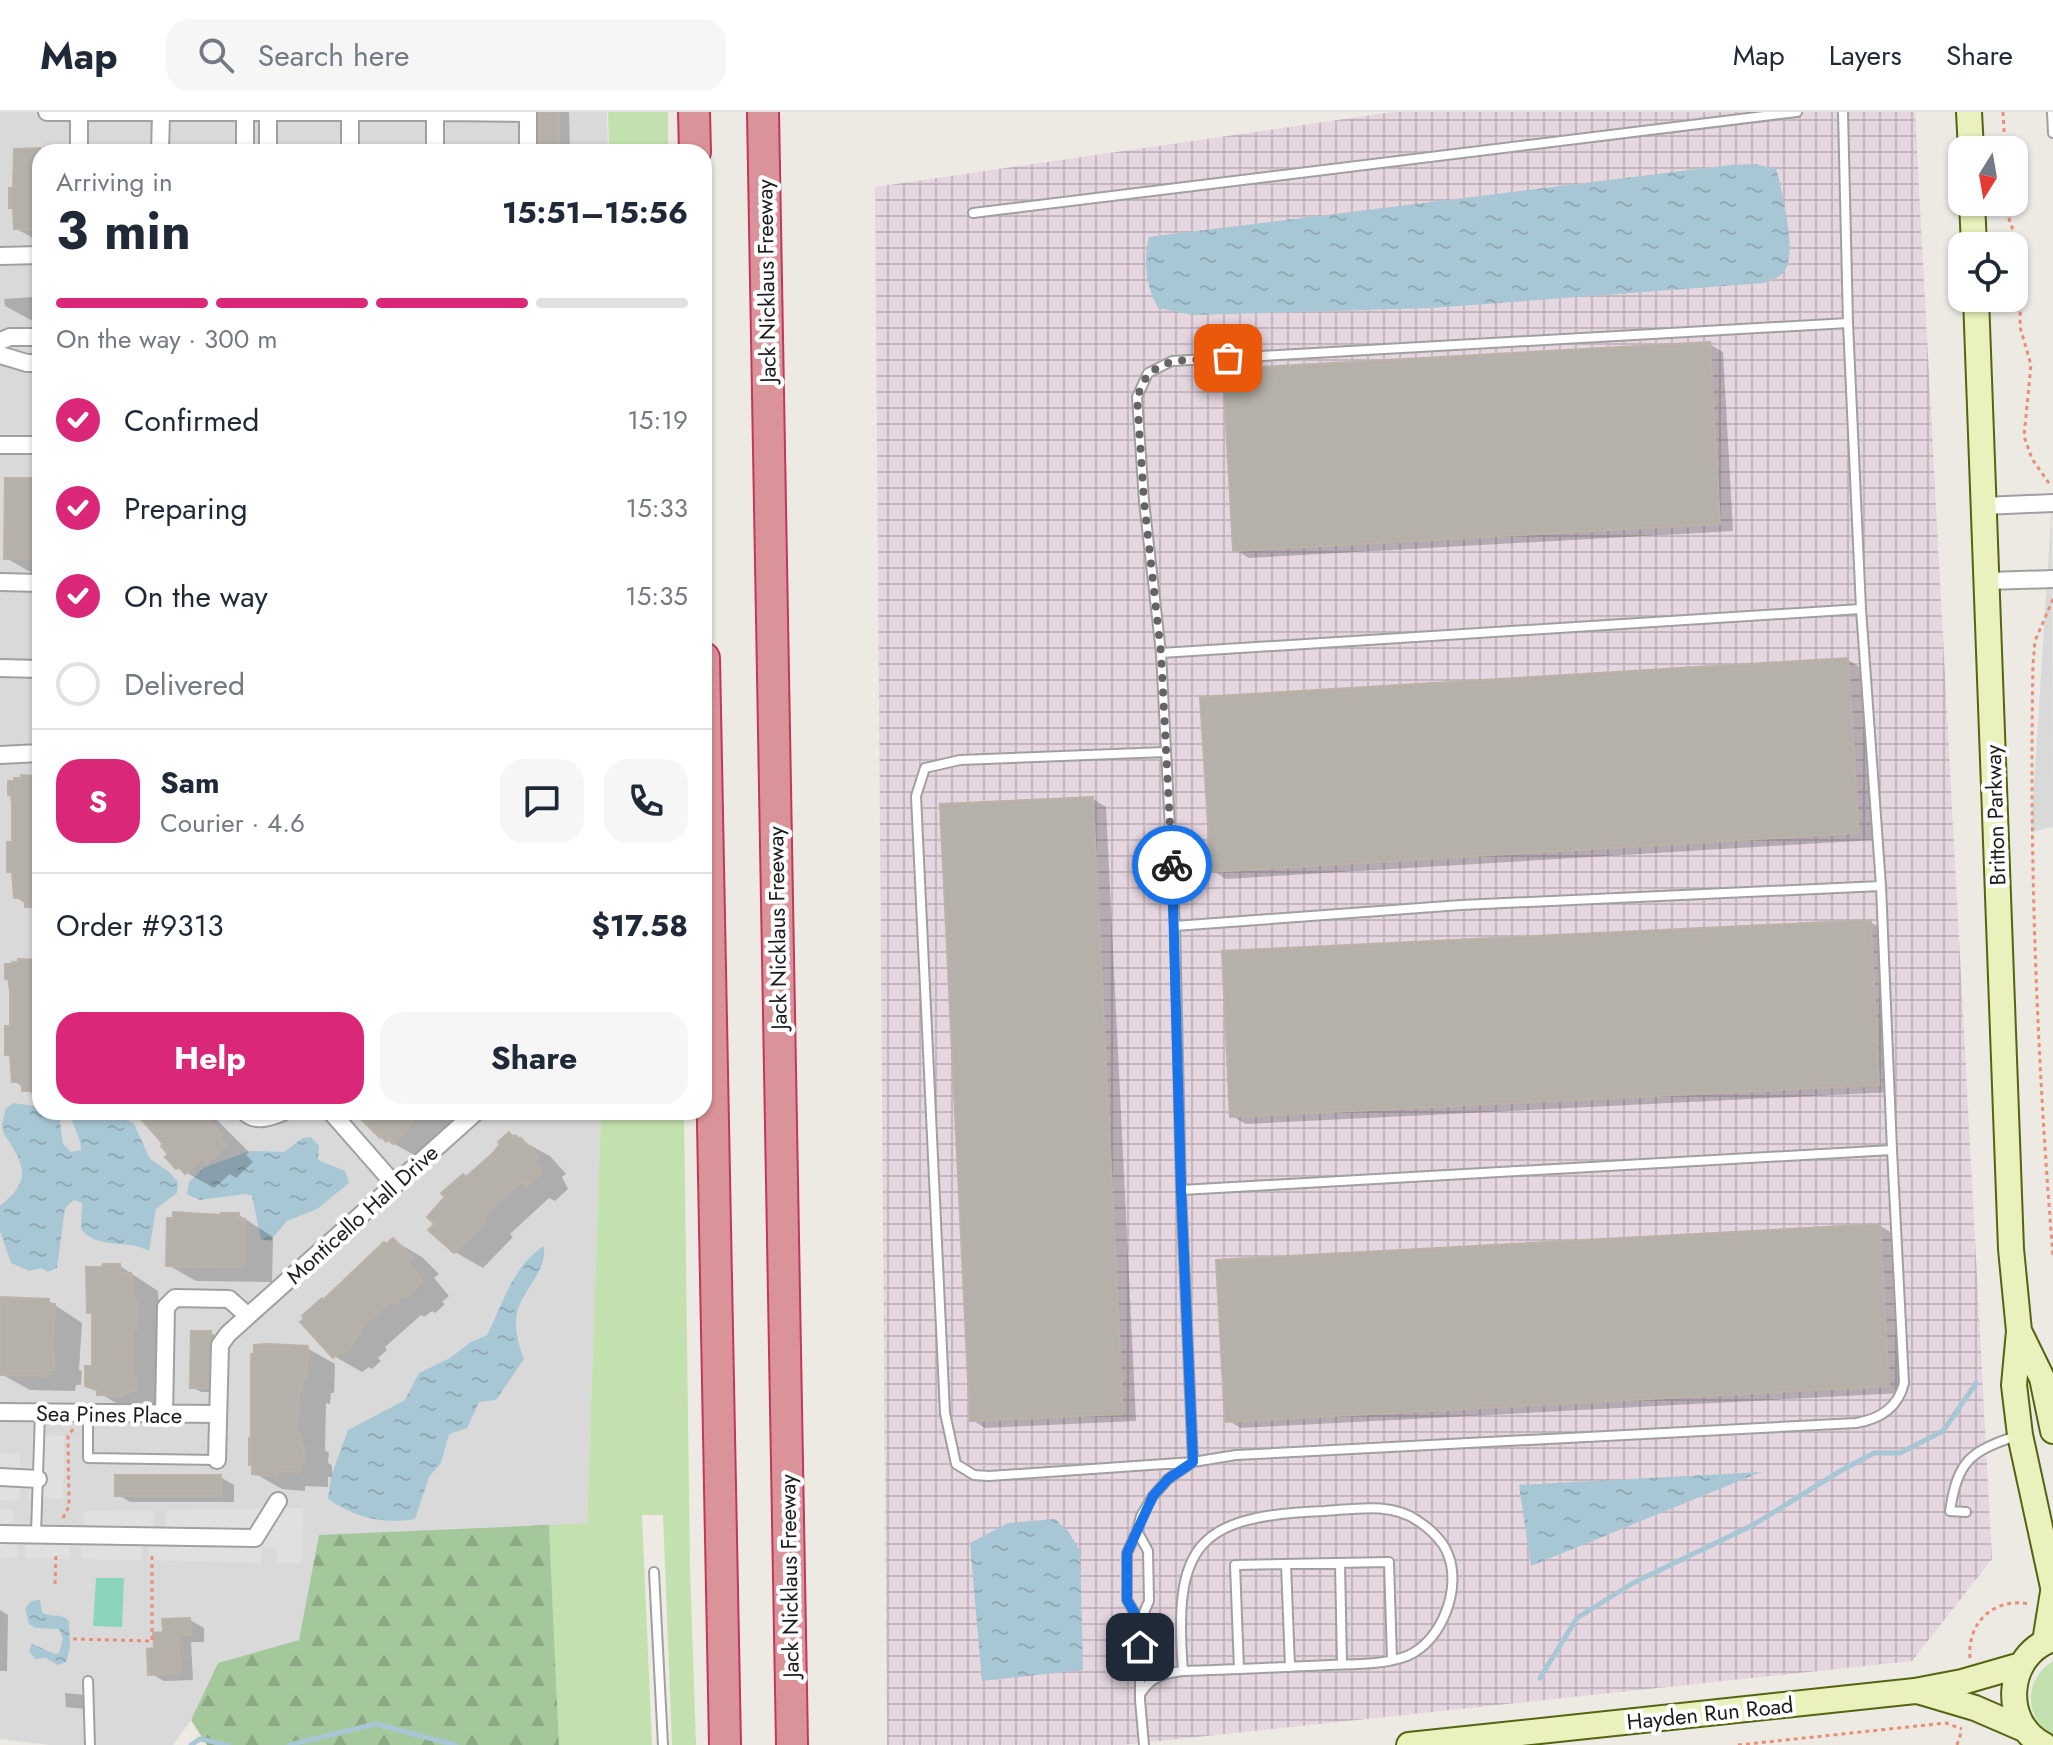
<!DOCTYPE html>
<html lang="en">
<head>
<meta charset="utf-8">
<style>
  :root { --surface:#fff; --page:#f6f6f7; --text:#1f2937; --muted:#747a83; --line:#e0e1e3; --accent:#db2777 }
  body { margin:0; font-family:Jost,sans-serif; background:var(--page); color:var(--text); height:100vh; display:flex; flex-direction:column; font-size:30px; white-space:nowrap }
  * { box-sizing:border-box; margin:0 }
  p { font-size:26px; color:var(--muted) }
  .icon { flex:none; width:44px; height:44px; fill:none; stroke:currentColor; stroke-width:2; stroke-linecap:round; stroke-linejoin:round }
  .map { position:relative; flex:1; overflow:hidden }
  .sheet { position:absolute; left:32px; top:32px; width:680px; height:976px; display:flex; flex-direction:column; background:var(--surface); border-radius:24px; box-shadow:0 2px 6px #0004 }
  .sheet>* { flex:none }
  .needle { width:52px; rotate:191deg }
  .controls { position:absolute; left:1948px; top:24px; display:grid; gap:16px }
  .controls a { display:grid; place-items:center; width:80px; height:80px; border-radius:16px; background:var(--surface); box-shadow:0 2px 6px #0004; font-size:40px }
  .pin { position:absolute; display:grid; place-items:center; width:68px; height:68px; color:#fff; margin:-34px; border-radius:16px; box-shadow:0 4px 12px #0006 }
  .courier { position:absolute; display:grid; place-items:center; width:80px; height:80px; margin:-40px; border:6px solid #1a73e8; border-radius:50%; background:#fff; color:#222; box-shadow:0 2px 10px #0007 }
  .overview em { font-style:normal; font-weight:700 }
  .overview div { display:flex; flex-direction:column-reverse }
  .overview { display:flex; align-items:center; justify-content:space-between; height:136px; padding:0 24px }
  h1 { font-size:52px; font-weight:700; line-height:60px }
  .bar { display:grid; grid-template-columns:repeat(4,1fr); gap:12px 8px; align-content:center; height:96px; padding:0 24px }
  .bar i { height:10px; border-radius:6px; background:var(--line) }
  .bar .active { background:var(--accent) }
  .bar p { grid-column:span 4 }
  .line { display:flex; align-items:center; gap:20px; padding:0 24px; border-top:2px solid var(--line) }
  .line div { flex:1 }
  .round { display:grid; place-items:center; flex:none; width:84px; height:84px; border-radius:24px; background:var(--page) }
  ol { padding:0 24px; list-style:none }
  li { display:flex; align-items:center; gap:24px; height:88px }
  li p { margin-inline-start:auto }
  li .icon { padding:8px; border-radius:50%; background:var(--accent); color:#fff; stroke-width:4 }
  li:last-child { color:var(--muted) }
  li i { width:44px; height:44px; border:4px solid var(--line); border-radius:50% }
  .cta { display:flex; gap:16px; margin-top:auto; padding:16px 24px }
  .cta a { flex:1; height:92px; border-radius:24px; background:var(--accent); color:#fff; font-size:32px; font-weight:700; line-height:92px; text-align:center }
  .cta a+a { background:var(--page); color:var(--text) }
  header { display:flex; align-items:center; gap:48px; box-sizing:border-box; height:112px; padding:0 40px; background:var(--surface); border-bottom:2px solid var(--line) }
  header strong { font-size:38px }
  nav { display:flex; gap:44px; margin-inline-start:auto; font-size:28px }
  .search { width:560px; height:72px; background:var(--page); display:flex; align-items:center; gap:20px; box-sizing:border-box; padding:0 28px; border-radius:24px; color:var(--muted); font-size:30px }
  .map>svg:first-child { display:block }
  .residential { fill:#dad9d9 }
  .industrial { fill:url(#industrial-grid) }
  .grass { fill:#c3e1ae }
  .forest { fill:url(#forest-firs) }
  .pitch { fill:#8ad3bd }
  .parking { fill:#e0e0e0 }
  .water { fill:url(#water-ripples) }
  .shadow { fill:#0003 }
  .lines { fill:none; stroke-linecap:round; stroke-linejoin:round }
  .stream { stroke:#a8c7d5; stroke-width:5 }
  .building { fill:#b5b0a9; stroke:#bcb2a7; stroke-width:2 }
  .service-casing { stroke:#a0a0a0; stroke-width:12 }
  .minor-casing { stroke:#a0a0a0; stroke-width:20 }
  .secondary-casing { stroke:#546511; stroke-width:28 }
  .motorway-casing { stroke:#c2385b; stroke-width:34 }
  .path { stroke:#e98e78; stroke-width:3; stroke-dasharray:4 4; stroke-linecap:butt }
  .service { stroke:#fff; stroke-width:8 }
  .minor { stroke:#fff; stroke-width:16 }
  .secondary { stroke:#eaf1bc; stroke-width:24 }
  .motorway { stroke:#db939a; stroke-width:30 }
  .done { stroke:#656462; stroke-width:8; stroke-dasharray:0 14.4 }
  .route { stroke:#1a73e8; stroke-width:10 }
  .labels { text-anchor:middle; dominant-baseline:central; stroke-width:8; stroke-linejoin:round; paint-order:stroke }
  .street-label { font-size:22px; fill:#1c1c1c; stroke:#fff }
</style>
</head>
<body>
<header>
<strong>Map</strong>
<div class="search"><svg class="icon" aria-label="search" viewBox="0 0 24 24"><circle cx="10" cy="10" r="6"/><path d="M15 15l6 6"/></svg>Search here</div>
<nav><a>Map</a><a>Layers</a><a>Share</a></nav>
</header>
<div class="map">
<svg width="2053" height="1633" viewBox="0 0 2053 1633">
  <defs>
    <pattern id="industrial-grid" width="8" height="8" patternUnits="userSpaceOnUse" patternTransform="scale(2)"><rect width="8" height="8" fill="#e5d6e0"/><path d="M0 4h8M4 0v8" fill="none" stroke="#c4b7c0"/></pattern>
    <pattern id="forest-firs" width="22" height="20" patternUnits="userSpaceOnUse" patternTransform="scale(2)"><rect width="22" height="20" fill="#a5c79c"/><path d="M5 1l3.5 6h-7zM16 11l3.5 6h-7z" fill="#8daa86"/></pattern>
    <pattern id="water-ripples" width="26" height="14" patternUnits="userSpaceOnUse" patternTransform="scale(2)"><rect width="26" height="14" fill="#a8c7d5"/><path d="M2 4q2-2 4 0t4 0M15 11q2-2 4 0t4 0" fill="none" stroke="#90aab6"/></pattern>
  </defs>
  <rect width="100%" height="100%" fill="#eceae3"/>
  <path class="residential" d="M0,0H607L608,40H40V1000H601L587,1412L299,1528L218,1551L191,1608L173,1633H50L0,1627Z
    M2052,391L2053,715L2031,720Z"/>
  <path class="industrial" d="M1393,0H1915L1992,1447L1912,1549L1122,1633H887L875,75Z"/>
  <path class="grass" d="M608,0H668V40H609Z
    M601,1000H684L690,1457L696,1633H672L663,1403H642L652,1633H559L549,1413L587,1411Z
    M2053,1549V1626C2025,1606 2022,1569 2053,1549Z"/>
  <path class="forest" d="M549,1413L559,1633H207L191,1608L218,1551L299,1528L319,1423Z"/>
  <path class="pitch" d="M96,1466H124L122,1515L93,1514Z"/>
  <path class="parking" d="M33,1322L64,1324L63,1387L28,1386V1378L20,1377L19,1389L0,1388V1341L20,1342V1355L31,1356Z
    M303,1396L302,1451H277V1436L262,1435L261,1451L149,1448L148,1434H142L141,1448L81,1447V1434H70V1447L25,1446V1433H18L17,1446L0,1445V1397L13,1398V1411L83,1413L84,1399L154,1398L153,1417H165L166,1398Z"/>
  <path class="water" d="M1755,52L1776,57L1779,67C1783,88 1799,147 1782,162C1778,166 1770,168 1764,171L1432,196L1193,203L1158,196C1146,174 1143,150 1149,125L1172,122L1730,53Z
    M14,991L40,995V1000H54L59,1003L63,1032L71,1040L81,1038C81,1024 72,1015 70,1000H116L134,1012L150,1047L168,1059L178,1070L177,1081L156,1097L149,1139C126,1126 99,1139 81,1117L82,1091L74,1088L65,1096L57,1156L48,1160L41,1156L29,1159L11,1151L0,1119V1094C25,1073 29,1061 11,1033C8,1027 3,1022 2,1015C2,1009 5,1002 6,996Z
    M311,1025L319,1034L318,1048L345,1059L349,1071L317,1097L287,1109L270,1129L261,1127L252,1084L245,1082L200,1088L187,1082L189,1070L205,1055L250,1039L284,1040L303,1026Z
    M544,1134C547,1159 525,1175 518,1197C513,1213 518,1232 524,1247L496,1288L479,1290L467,1316L449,1322L441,1351L429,1365L415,1407C385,1413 353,1405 328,1387L331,1364L348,1318L405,1288L419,1261L450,1246L471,1230L487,1223C503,1192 513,1153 544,1134Z
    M1761,1360L1531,1454L1519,1373Z
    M1055,1407L1068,1419L1080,1439L1083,1558L982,1569L970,1431L1008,1411Z
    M37,1488H40L42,1500C51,1507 61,1500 69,1509L70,1535L66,1550L58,1553L45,1546L35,1547L29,1539L32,1532L55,1542L59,1541L63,1527L59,1517L35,1516L29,1512L25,1497L30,1490Z"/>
  <path class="shadow" d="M541,0H569L570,40H541Z
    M58,38L61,40H40V130L15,116V97L11,95L15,78L16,39Z
    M416,38L419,40H375V39Z
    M100,39H142L144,40H100Z
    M291,39H333L336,40H291Z
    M460,39H501L503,40H460Z
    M34,167H40V213L5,194L4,187L33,185Z
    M1709,232L1723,240L1733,419L1249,446L1235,438Z
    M36,273H40V317L36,315Z
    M40,368V462H34L6,446Z
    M35,497H40V541L35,538Z
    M1848,548L1861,556L1872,728L1226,767L1213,759Z
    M40,666V802L16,785L14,762L9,759L14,732Z
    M1093,687L1106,695L1136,1309L985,1316L972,1308Z
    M1870,810L1884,818L1892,980L1246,1012L1232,1004Z
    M40,849V987L14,969L12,945L7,942L12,916Z
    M133,1000H209L249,1040L246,1043L253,1050L236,1066L230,1062L214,1076L178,1056L166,1032L142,1005Z
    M366,1000H474L416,1044L387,1028Z
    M509,1022L550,1044L566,1062L562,1065L568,1077L555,1089L549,1086L510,1122L513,1125L483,1156L455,1140L468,1067L494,1042Z
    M239,1103L273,1125L272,1170L196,1169L168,1153L223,1105Z
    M1880,1114L1894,1122L1902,1281L1241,1316L1227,1308Z
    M393,1128L422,1145L439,1162L434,1166L449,1184L442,1190L445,1192L435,1201L432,1199L424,1205L421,1203L385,1235L387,1238L378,1246L381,1249L372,1257L369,1255L362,1260L334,1244L324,1190Z
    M120,1154L158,1179L164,1294L127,1298L87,1273L94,1256V1203L89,1200Z
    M49,1189L82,1211L79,1258L82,1259L81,1273H76L75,1279L30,1278L1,1262Z
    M211,1221L219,1226L216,1280H201L192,1275Z
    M307,1236L335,1252L334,1281H331L330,1292L326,1291L325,1338L329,1341L328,1351L332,1353V1365H328V1375L305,1374V1379L282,1377L254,1361Z
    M220,1365L234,1373V1390H130L117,1382Z
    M0,1498L8,1503L7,1559H0Z
    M190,1508L204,1516V1530H191L193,1568L164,1569L150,1561L165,1522Z
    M65,1581L84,1583L85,1597L66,1595Z"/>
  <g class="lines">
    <path class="stream" d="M1540,1566L1577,1506L1633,1471L1753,1413L1842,1358L1874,1341H1900L1943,1319L1976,1271
      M191,1633L200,1627L228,1633
      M289,1633L376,1612L456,1633"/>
  </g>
  <path class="building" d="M539,0H559V40H539Z
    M40,36V117H14L13,96H9V76H13L14,37Z
    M1710,230L1720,412L1233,439L1223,257Z
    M5,366H40V446L4,447Z
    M1848,546L1859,721L1211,760L1200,585Z
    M21,663L40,664V795H25V786H14L12,760H7V730H12V694L11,683H8V669H14V666H21Z
    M1093,685L1123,1302L970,1309L940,692Z
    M1871,808L1879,973L1230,1005L1222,839Z
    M18,847L40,848V979H22V970H12L10,943H5V914H10V878L8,867H5V852H12V850H18Z
    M135,1000H200L222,1023L219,1026L226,1033L207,1051L202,1046L185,1062L179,1055L176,1057L165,1045L168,1042L161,1034L163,1032Z
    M370,1000H421L393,1032L388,1028L386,1030L382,1025L380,1026L362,1008Z
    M509,1020L513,1025L515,1023L520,1027L521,1026L539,1045L535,1048L541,1060L526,1074L521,1069L483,1105L486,1108L454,1141L428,1118L434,1112L427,1105L445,1085L441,1081L463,1062L466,1065L493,1041L500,1032L498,1030Z
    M173,1100L221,1103V1101H239V1107H245L244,1155L166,1154L167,1106H173Z
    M1880,1112L1889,1274L1225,1310L1216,1148Z
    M393,1126L412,1145L407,1149L422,1167L416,1173L418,1175L405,1186L403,1183L395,1191L392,1188L358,1218L361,1221L351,1229L354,1232L342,1242L340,1239L333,1246L300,1210L304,1207L302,1204L322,1186L323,1188L384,1130L386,1132Z
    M103,1152H120V1161H131L133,1188H138L137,1217H132V1252L133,1264H136V1279L130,1278V1281H123V1284L97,1283V1278L85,1274V1254H92V1201H87L86,1155H102Z
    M0,1185L49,1187V1192H55L52,1240L54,1241V1258H48V1264L0,1263Z
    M191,1219H211L208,1276H190Z
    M267,1232L308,1234L306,1266H303L302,1277L299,1276L297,1322H301V1334H304V1350H300V1360L278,1359L277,1364L252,1362V1353H249V1326H251V1242H254V1233Z
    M115,1363H221V1384H115Z
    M190,1506L191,1523L178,1524L180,1561L148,1563L147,1537L154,1536L153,1521L163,1520L162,1507Z"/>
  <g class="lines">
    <defs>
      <path id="service" d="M1843,0L1848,211L1861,497L1881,774L1892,1038
        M2052,0L2053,21
        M973,101L1797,0
        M1161,541L1144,389L1137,285L1148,261L1172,249L1848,211
        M1175,814L1161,541L1861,497
        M1181,1078L1175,814L1461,793L1881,774
        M88,1302V1346L217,1348
        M1966,1400L1950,1399C1958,1347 1971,1339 2019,1323
        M1137,1419L1148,1439L1149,1489L1140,1510V1588L1144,1633
        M36,1422L40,1301
        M1340,1451L1342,1552
        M1286,1452L1290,1555
        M654,1460L663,1633
        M1140,1510L1127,1488V1441L1137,1419L1141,1404L1153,1384L1168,1367L1193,1350L1236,1343L1856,1311C1880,1307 1898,1296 1904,1271L1892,1038L1181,1078L1193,1350L989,1364L974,1363L956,1352L945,1301L916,684L925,656L960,648L1166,640
        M1239,1557L1235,1453L1389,1450L1392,1548
        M88,1569L90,1633
        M1141,1581C1151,1565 1164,1561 1183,1559C1231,1558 1280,1555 1329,1553C1354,1552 1384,1553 1407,1544C1442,1530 1463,1474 1447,1440C1442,1428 1429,1416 1418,1409C1391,1390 1356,1397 1324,1399C1197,1404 1173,1432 1183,1559"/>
      <path id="minor" d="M47,0H429
        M245,0V40
        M435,0V40
        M442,0L528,1
        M528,0V40
        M79,40V1
        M160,40L161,1
        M268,40V0
        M350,40V1
        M0,144L40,143
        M0,229L10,225H40
        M0,243L27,251H40
        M0,333H40
        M1984,394L2053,391
        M1987,469L2053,467
        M0,470L40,471
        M0,556L40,557
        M0,643L40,641
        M245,1000C255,1011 271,1005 283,1000
        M331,1000L395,1073
        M0,1300L218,1302
        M164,1303L166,1195L175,1186L229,1187L248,1204L476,1000
        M217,1348L220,1233L228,1222L248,1204
        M0,1365L38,1367
        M0,1422L255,1426L278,1389"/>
      <path id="secondary" d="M1969,0L1971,38
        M1972,90L1974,134
        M1976,186L2011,1137L2019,1219L2014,1273L2020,1323L2053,1475
        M2020,1221L2042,1266L2053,1319
        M2045,1530L2053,1480
        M1921,1580L1975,1596L2026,1618
        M1409,1633L1915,1579L1962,1570L2021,1553
        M2044,1633C2000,1611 2006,1542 2053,1527"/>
      <path id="motorway" d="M694,0L695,40
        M763,0L792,1633
        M704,546L725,1633"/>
    </defs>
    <use href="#service" class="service-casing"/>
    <use href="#minor" class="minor-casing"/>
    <use href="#secondary" class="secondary-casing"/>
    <use href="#motorway" class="motorway-casing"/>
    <path class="path" d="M2003,0L2005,38
      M2008,90V104L2021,140L2020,215L2031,253L2024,324L2032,347L2051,374
      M2053,487L2035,529L2033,552C2029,749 2037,947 2053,1144
      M63,1406L69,1394L68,1324L73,1317
      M55,1472L56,1441
      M73,1527L152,1529V1440
      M1970,1546C1967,1510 1994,1485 2030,1492
      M1738,1633L1946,1611L1962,1617
      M1957,1633L1962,1618"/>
    <use href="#service" class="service"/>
    <use href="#minor" class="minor"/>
    <use href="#secondary" class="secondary"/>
    <use href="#motorway" class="motorway"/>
  </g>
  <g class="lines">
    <path class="done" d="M1172,753L1161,541L1144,389L1137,285L1148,261L1172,249L1228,246"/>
    <path class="route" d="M1140,1535V1510L1127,1488V1441L1153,1384L1168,1367L1193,1350L1181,1078L1172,753"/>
  </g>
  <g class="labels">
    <g class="street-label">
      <text transform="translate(766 169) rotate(-91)">Jack Nicklaus Freeway</text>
      <text transform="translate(1995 703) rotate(-92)">Britton Parkway</text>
      <text transform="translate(777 816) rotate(-91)">Jack Nicklaus Freeway</text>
      <text transform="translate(362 1102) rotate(-42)">Monticello Hall Drive</text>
      <text transform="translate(109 1302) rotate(1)">Sea Pines Place</text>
      <text transform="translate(789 1464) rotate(-91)">Jack Nicklaus Freeway</text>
      <text transform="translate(1710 1601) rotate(-6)">Hayden Run Road</text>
    </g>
  </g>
</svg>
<div class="controls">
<a><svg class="needle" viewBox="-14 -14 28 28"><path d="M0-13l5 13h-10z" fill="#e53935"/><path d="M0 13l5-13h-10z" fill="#747a83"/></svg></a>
<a><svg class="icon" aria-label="locate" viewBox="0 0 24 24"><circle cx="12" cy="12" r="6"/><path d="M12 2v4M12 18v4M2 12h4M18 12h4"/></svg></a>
</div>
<div class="pin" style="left:1228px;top:246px;background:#ea580c"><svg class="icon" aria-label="bag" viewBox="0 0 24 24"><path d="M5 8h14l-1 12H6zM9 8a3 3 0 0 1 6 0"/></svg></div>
<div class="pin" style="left:1140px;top:1535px;background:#1f2937"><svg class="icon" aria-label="home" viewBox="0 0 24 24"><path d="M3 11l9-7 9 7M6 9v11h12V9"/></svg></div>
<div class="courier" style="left:1172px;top:753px"><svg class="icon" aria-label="bike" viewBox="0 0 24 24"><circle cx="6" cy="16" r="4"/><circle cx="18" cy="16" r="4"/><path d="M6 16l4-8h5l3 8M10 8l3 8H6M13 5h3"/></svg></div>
<section class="sheet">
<div class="overview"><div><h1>3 min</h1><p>Arriving in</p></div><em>15:51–15:56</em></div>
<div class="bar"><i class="active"></i><i class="active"></i><i class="active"></i><i></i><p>On the way · 300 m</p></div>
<ol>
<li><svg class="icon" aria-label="check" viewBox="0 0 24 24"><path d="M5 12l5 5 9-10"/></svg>Confirmed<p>15:19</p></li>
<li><svg class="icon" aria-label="check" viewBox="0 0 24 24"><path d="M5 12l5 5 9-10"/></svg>Preparing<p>15:33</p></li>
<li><svg class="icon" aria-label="check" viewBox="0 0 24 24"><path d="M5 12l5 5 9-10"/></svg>On the way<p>15:35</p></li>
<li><i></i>Delivered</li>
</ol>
<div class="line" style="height:144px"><b class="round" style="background:var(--accent);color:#fff">S</b><div><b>Sam</b><p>Courier · 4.6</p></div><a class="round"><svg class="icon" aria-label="chat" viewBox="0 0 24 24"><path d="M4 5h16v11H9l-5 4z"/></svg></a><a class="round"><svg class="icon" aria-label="phone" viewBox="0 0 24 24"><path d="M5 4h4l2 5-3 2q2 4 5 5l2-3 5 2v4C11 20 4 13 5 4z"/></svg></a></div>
<div class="line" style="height:104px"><div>Order #9313</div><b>$17.58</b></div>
<div class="cta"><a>Help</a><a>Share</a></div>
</section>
</div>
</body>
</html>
